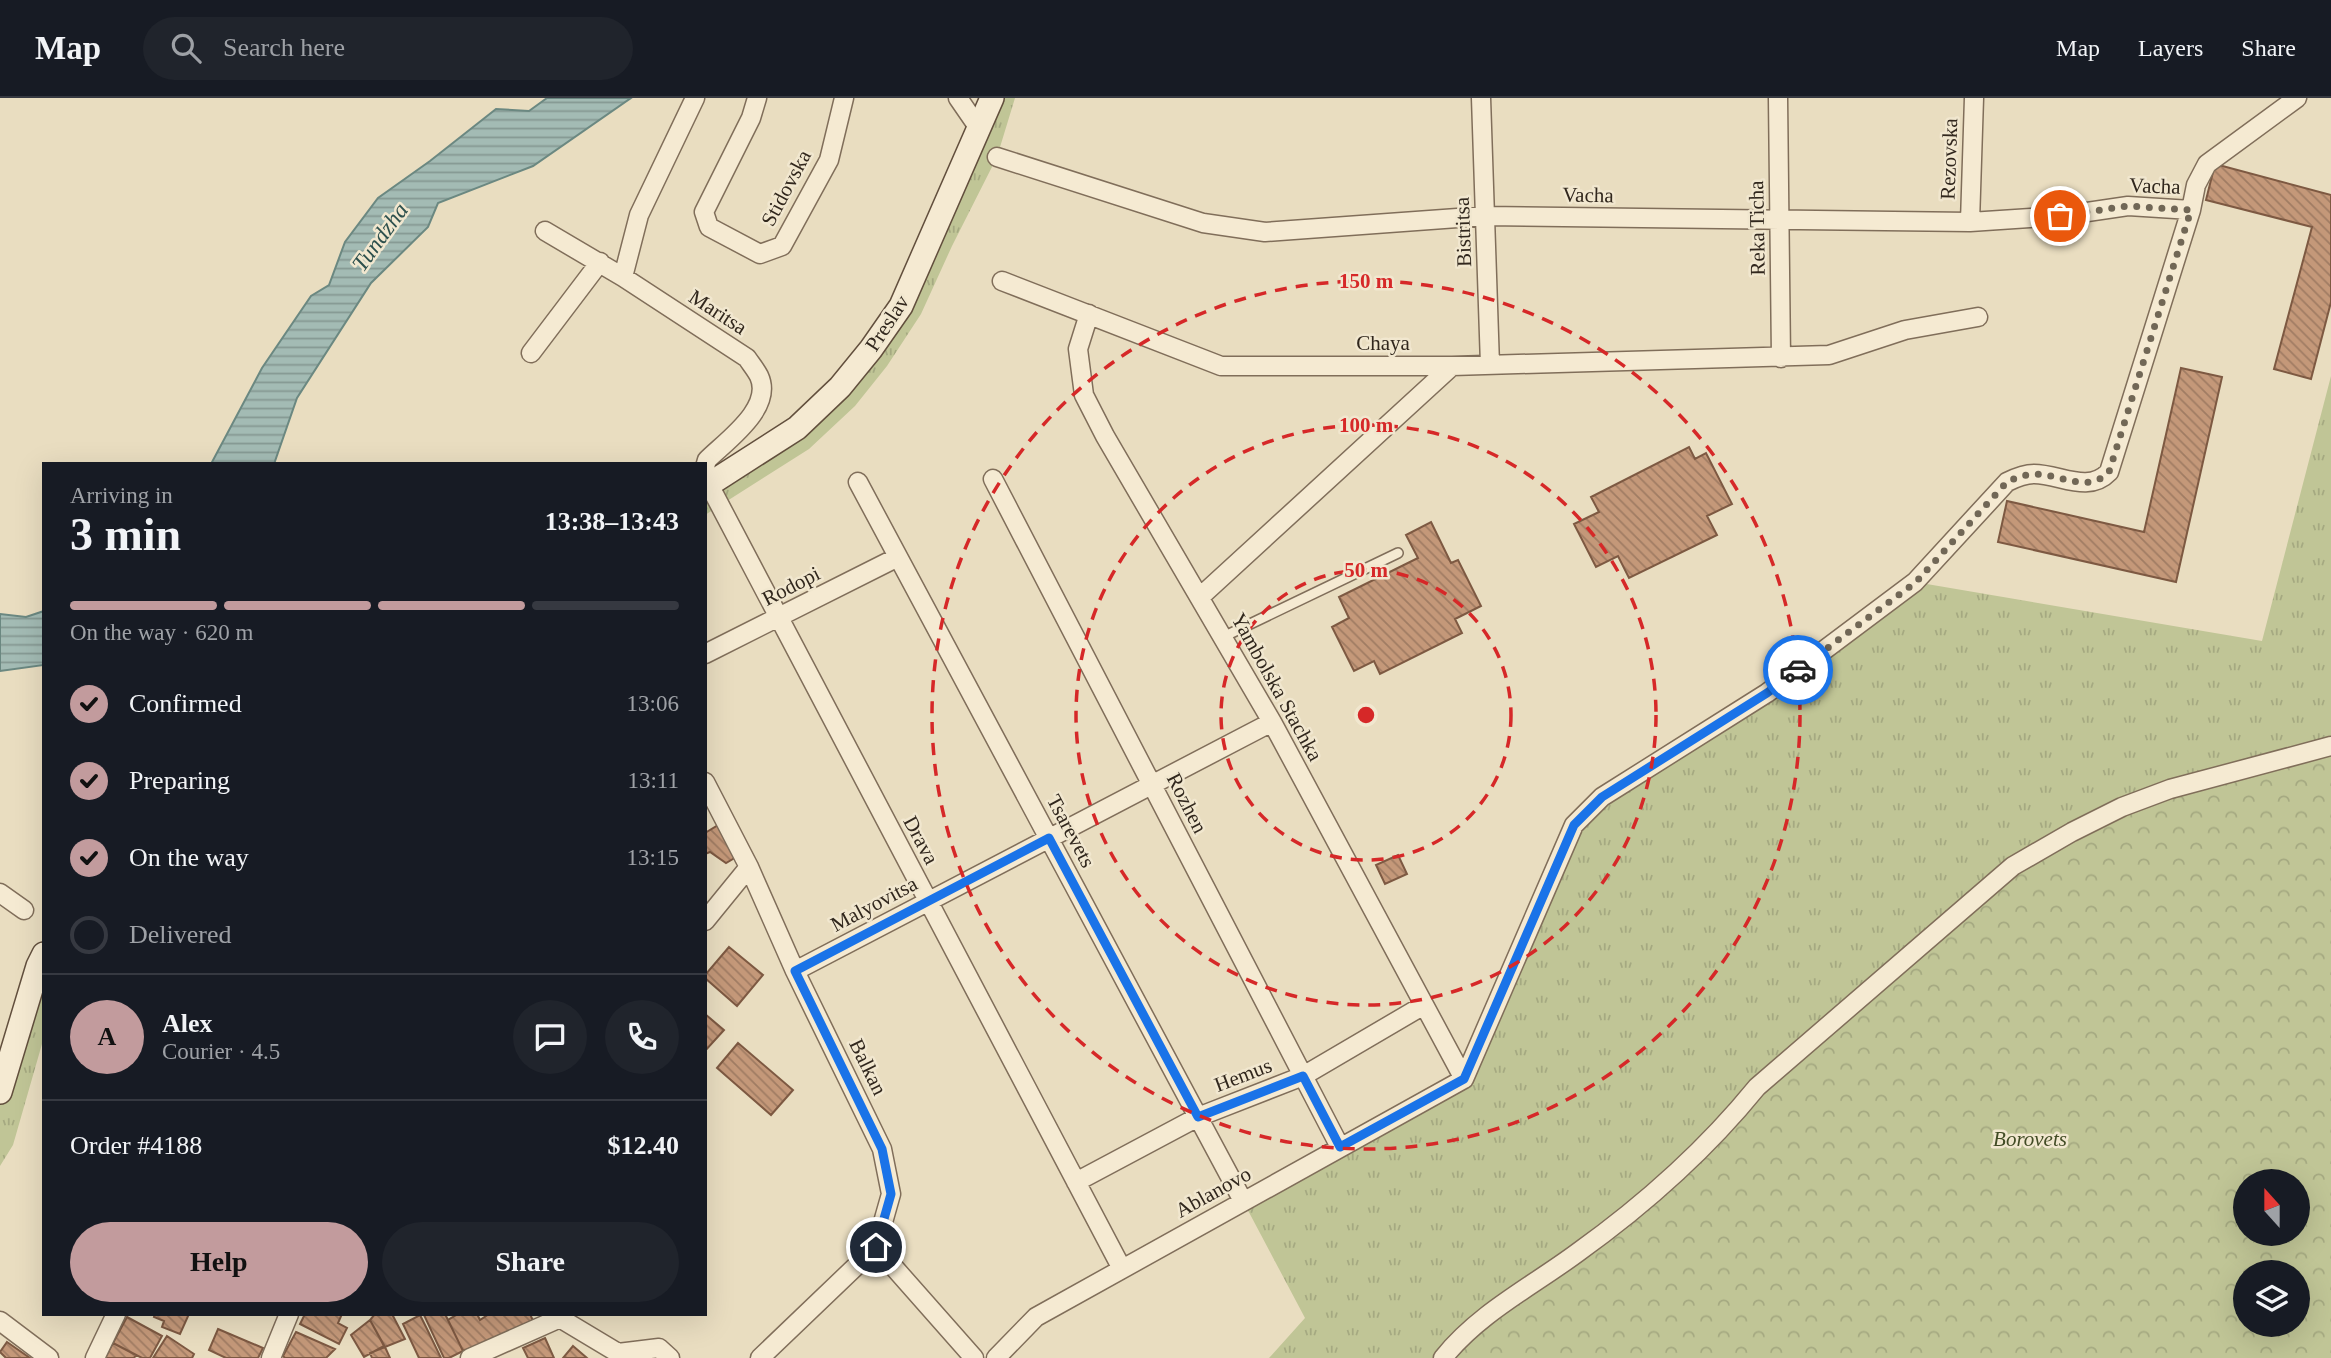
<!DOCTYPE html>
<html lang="en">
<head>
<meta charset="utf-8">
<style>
  :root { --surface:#171b24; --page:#20242c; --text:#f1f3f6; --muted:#9ea1a6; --line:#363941; --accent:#c29b9d }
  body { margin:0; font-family:Georgia,serif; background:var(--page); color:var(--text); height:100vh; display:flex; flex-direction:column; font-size:26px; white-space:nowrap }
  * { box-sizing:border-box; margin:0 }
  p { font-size:23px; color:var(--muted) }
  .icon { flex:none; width:38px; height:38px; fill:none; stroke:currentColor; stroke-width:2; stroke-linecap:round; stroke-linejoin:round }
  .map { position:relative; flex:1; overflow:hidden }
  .panel { position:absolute; left:42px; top:364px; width:665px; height:854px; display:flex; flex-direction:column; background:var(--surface); border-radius:0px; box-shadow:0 7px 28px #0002 }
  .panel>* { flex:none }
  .needle { width:46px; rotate:339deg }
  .tools { position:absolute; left:2233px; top:1071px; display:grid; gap:14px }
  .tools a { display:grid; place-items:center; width:77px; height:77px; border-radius:50%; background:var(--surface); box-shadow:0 7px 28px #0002; font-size:35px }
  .pin { position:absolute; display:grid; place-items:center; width:60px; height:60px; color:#fff; margin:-30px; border:4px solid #fff; border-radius:50%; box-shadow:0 2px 7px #0007 }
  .courier { position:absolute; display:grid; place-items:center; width:70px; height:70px; margin:-35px; border:5px solid #1a73e8; border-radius:50%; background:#fff; color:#222; box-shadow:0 2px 9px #0007 }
  .headline em { font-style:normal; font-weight:800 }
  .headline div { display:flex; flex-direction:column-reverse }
  .headline { display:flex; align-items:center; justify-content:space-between; height:119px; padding:0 28px }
  h1 { font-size:46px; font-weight:800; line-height:52px }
  .bar { display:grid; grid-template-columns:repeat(4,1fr); gap:10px 7px; align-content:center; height:84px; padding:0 28px }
  .bar i { height:9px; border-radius:5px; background:var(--line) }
  .bar .active { background:var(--accent) }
  .bar p { grid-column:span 4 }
  .line { display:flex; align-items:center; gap:18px; padding:0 28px; border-top:2px solid var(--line) }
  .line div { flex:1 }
  .round { display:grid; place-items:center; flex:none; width:74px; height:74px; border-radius:37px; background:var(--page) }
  ol { padding:0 28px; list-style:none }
  li { display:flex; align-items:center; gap:21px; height:77px }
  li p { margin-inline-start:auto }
  li .icon { padding:7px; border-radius:50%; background:var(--accent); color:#111; stroke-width:4 }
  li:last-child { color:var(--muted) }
  li i { width:38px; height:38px; border:4px solid var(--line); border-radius:50% }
  .cta { display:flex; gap:14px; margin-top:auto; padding:14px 28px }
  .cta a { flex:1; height:80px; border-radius:42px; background:var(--accent); color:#111; font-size:28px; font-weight:800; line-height:80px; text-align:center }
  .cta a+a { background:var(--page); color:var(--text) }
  header { display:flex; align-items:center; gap:42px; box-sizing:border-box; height:98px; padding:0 35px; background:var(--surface); border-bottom:2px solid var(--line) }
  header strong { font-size:33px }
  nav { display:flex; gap:38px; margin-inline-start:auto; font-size:24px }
  .search { width:490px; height:63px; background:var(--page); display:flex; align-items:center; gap:18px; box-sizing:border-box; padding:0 24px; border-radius:38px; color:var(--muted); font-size:26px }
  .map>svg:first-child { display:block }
  .grass { fill:url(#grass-tufts) }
  .park { fill:url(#park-crowns); fill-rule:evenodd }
  .water { fill:url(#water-rules); stroke:#6b8881; stroke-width:2 }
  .building { fill:url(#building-back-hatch); stroke:#7d5942; stroke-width:2 }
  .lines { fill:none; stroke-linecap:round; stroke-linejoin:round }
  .service-casing { stroke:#806e5a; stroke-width:12 }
  .minor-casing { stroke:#806e5a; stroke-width:21 }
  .secondary-casing { stroke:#624f3d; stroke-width:26 }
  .service { stroke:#f5ead2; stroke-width:9 }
  .minor { stroke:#f5ead2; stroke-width:18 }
  .secondary { stroke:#f5ead2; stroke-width:23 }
  .done { stroke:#716756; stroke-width:7; stroke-dasharray:0 12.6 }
  .route { stroke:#1a73e8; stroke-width:9 }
  .ring { fill:none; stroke:#d62828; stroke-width:3.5; stroke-dasharray:12 9 }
  .labels { text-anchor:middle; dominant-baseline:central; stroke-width:5; stroke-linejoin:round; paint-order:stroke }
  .street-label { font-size:21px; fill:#31271d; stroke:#f1e7cf }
  .park-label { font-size:21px; font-style:italic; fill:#424c25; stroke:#f1e7cf }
  .water-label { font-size:23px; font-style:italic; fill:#2d504d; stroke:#f1e7cf }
  .centre { fill:#d62828; stroke:#f1e7cf; stroke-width:3.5 }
  .ring-label { font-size:21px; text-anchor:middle; font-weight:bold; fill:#d62828; stroke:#f1e7cf; stroke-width:5; stroke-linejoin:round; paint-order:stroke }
</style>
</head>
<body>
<header>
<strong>Map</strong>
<div class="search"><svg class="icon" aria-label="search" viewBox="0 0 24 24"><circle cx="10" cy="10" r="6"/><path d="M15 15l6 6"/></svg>Search here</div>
<nav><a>Map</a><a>Layers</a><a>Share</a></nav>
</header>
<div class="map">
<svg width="2331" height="1260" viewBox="0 0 2331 1260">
  <defs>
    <pattern id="grass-tufts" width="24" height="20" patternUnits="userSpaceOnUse" patternTransform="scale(1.75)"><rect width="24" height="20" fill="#c0c596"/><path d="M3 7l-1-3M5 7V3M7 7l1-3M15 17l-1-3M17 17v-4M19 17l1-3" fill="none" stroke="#a5a981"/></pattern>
    <pattern id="park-crowns" width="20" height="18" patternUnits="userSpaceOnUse" patternTransform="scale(1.75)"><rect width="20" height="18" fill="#c0c596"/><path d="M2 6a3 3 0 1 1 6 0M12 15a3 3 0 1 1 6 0" fill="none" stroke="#a5a981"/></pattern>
    <pattern id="water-rules" width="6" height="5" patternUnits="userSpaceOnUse" patternTransform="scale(1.75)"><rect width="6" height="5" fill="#a3bbb4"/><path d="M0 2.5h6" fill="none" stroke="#859892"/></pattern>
    <pattern id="building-back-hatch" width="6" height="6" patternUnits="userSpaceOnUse" patternTransform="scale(1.75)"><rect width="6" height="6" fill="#c49879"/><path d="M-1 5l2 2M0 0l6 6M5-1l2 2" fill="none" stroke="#a07c63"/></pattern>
  </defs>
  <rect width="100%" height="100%" fill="#e9ddc0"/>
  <path class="grass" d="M992,0H1015L997,59L952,148L921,216L887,268L855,308L809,351L705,417V389L797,330L871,251Z
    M2331,278V648L1730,1023L1443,1260H1269L1305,1220L1243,1103L1464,981L1574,727L1915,484L2262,543Z
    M44,856V939L13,1047L0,1068V994Z"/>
  <path class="park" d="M2331,648V1260H1443L1576,1156L1730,1023L2013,768L2122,709ZM2245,1083H2298V1136H2245ZM2245,1174H2298V1227H2245Z"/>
  <path class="water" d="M547,0H631L533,68L438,105L428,129L371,185L297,300L274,366H211L262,270L311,198L329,187L345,144L378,100L430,63L496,11L529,13Z
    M44,513V567L0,573V516L26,519Z"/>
  <path class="building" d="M2215,66L2331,97V204L2311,281L2274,271L2312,129L2206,102Z
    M2181,270L2222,279L2176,484L1998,444L2007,403L2144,434Z
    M1689,349L1695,361L1706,355L1732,406L1707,418L1717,437L1629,480L1618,458L1596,469L1574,426L1599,414L1591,399Z
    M1431,424L1451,465L1458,462L1481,508L1455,521L1462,535L1380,576L1374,563L1354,573L1332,529L1349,520L1339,499L1418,460L1406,437Z
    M720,726L738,758L726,765L710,754L705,756V735Z
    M1398,757L1407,776L1385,786L1376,767Z
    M729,849L763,877L737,908L705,880V877Z
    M705,916L724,932L705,953Z
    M738,945L793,992L771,1017L717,970Z
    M155,1216H189L180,1236L162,1229L164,1223L154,1219Z
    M305,1216H342L338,1225L347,1230L339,1246L300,1226Z
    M375,1216H392L405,1241L385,1249L370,1222Z
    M445,1216L463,1253L449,1260H444L424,1217Z
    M458,1216H477L480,1222L489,1216H530L534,1225L463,1253L448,1222Z
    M420,1217L427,1231L441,1260H419L403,1226Z
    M127,1219L162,1238L150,1260H142L113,1245Z
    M370,1222L384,1248L364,1259L351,1237Z
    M218,1231L263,1250L258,1260H226L209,1252Z
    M296,1234L335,1251L326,1260H285L283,1258Z
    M167,1238L194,1256L192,1260H153Z
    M545,1240L554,1260H528L523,1250Z
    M7,1244L30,1260H6L0,1254Z
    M113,1245L136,1257L134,1260H105Z
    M573,1248L587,1260H563Z
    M385,1249L390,1260H372L370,1255Z"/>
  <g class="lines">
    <defs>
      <path id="service" d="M1223,539L1398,455"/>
      <path id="minor" d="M757,0L751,20L704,114L709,129L760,156L782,148L829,62L844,0
        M958,0L978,29
        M1481,0L1490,267
        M1778,0L1781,260
        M997,59L1203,125L1265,134L1485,118L1970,124L2060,118L2128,108L2191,112
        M1970,124L1974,0
        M545,133L623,179L747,260C751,266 756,272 759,278C774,310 726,343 707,362L705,369
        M623,179L639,117L695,0
        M1002,183L1221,268H1452L1829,257L1905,232L1978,219
        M1089,216L1078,251L1084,297L1105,338L1272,624L1464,981
        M531,255L600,164
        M705,379L1122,1171
        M993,381L1340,1049
        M858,384L1243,1103
        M1200,499L1452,268
        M705,556L898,459
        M705,684L749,769L795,873L882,1051L891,1096L876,1149L974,1260
        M0,795L24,812
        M705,823L749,769
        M795,873L1272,624
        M1464,981L1574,727L1602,699L1767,595L1915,484L2007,384C2015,380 2024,376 2034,376C2060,376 2088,396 2109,374L2191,112L2196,87L2207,66L2297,0
        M1076,1084L1198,1019L1303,978L1424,907
        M553,1216L618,1255L659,1250L670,1260
        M0,1223L49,1260
        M95,1260L116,1216
        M271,1260L289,1216
        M470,1260L558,1221
        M760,1260L876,1149
        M996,1260L1036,1219L1464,981
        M1443,1260C1479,1215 1531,1189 1577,1155C1644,1107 1705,1053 1757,989L2013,768L2072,734L2122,709L2170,691L2331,648"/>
      <path id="secondary" d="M705,389L797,330L840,289L871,251L901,208L992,0
        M0,994L38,868L44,856"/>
    </defs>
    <use href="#service" class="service-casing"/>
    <use href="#minor" class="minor-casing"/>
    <use href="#secondary" class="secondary-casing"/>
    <use href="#service" class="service"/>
    <use href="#minor" class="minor"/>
    <use href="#secondary" class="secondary"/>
  </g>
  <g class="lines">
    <path class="done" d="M1798,572L1916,484L2007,384C2015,380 2024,377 2034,376C2060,376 2088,396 2109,374L2191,112L2127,108L2060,118"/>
    <path class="route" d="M876,1149L891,1096L882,1051L795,873L1049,740L1198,1019L1303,978L1340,1049L1464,981L1574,727L1602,699L1767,595L1798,572"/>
  </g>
  <g class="ring">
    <circle cx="1366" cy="617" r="145"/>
    <circle cx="1366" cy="617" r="290"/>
    <circle cx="1366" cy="617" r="434"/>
  </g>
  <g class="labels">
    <g class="street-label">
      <text transform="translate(1949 61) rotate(-88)">Rezovska</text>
      <text transform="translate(2155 88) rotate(2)">Vacha</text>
      <text transform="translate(786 90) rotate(-62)">Stidovska</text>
      <text transform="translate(1588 97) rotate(1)">Vacha</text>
      <text transform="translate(1757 130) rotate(-91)">Reka Ticha</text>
      <text transform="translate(1463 134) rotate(-92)">Bistritsa</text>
      <text transform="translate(718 214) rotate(33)">Maritsa</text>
      <text transform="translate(887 225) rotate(-57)">Preslav</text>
      <text x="1383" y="245">Chaya</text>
      <text transform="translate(791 488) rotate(-27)">Rodopi</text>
      <text transform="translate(1277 589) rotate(61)">Yambolska Stachka</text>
      <text transform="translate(1187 705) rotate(63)">Rozhen</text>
      <text transform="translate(1071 733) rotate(62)">Tsarevets</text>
      <text transform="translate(921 742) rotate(62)">Drava</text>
      <text transform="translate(874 806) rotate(-28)">Malyovitsa</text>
      <text transform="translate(868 969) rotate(64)">Balkan</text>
      <text transform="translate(1243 977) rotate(-21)">Hemus</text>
      <text transform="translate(1213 1094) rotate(-29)">Ablanovo</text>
    </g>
    <g class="park-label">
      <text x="2030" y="1041">Borovets</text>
    </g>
    <g class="water-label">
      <text transform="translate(380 139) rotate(-54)">Tundzha</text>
    </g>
  </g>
  <circle cx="1366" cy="617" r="10" class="centre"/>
  <g class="ring-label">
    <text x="1366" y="190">150 m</text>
    <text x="1366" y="334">100 m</text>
    <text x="1366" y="479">50 m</text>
  </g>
</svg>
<div class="tools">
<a><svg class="needle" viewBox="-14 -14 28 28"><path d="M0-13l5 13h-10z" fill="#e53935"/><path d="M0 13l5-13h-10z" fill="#9ea1a6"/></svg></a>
<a><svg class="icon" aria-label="layers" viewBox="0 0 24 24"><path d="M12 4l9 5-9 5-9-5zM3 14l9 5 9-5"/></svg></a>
</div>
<div class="pin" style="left:2060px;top:118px;background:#ea580c"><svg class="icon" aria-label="bag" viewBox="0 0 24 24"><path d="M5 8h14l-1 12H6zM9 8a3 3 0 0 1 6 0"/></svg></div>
<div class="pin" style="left:876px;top:1149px;background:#1f2937"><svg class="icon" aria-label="home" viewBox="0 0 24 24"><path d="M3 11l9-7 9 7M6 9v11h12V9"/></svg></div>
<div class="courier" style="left:1798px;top:572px"><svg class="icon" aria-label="car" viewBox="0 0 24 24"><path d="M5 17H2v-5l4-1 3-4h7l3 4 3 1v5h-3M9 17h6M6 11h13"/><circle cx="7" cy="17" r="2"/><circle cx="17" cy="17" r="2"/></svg></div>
<section class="panel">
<div class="headline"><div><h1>3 min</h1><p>Arriving in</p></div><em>13:38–13:43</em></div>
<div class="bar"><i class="active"></i><i class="active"></i><i class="active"></i><i></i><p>On the way · 620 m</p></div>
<ol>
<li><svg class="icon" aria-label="check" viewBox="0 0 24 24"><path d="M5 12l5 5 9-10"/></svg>Confirmed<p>13:06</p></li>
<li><svg class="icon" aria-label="check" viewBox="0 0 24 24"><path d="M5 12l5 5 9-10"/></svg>Preparing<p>13:11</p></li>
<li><svg class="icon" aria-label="check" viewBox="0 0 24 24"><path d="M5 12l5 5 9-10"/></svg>On the way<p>13:15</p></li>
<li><i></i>Delivered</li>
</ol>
<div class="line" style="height:126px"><b class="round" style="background:var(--accent);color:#111">A</b><div><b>Alex</b><p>Courier · 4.5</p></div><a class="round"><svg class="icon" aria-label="chat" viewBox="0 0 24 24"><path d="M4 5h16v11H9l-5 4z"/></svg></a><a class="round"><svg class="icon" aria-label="phone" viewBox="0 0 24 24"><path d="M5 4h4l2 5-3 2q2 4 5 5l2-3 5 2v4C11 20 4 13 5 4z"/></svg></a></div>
<div class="line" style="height:91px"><div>Order #4188</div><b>$12.40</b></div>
<div class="cta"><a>Help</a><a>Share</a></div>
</section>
</div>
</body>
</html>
